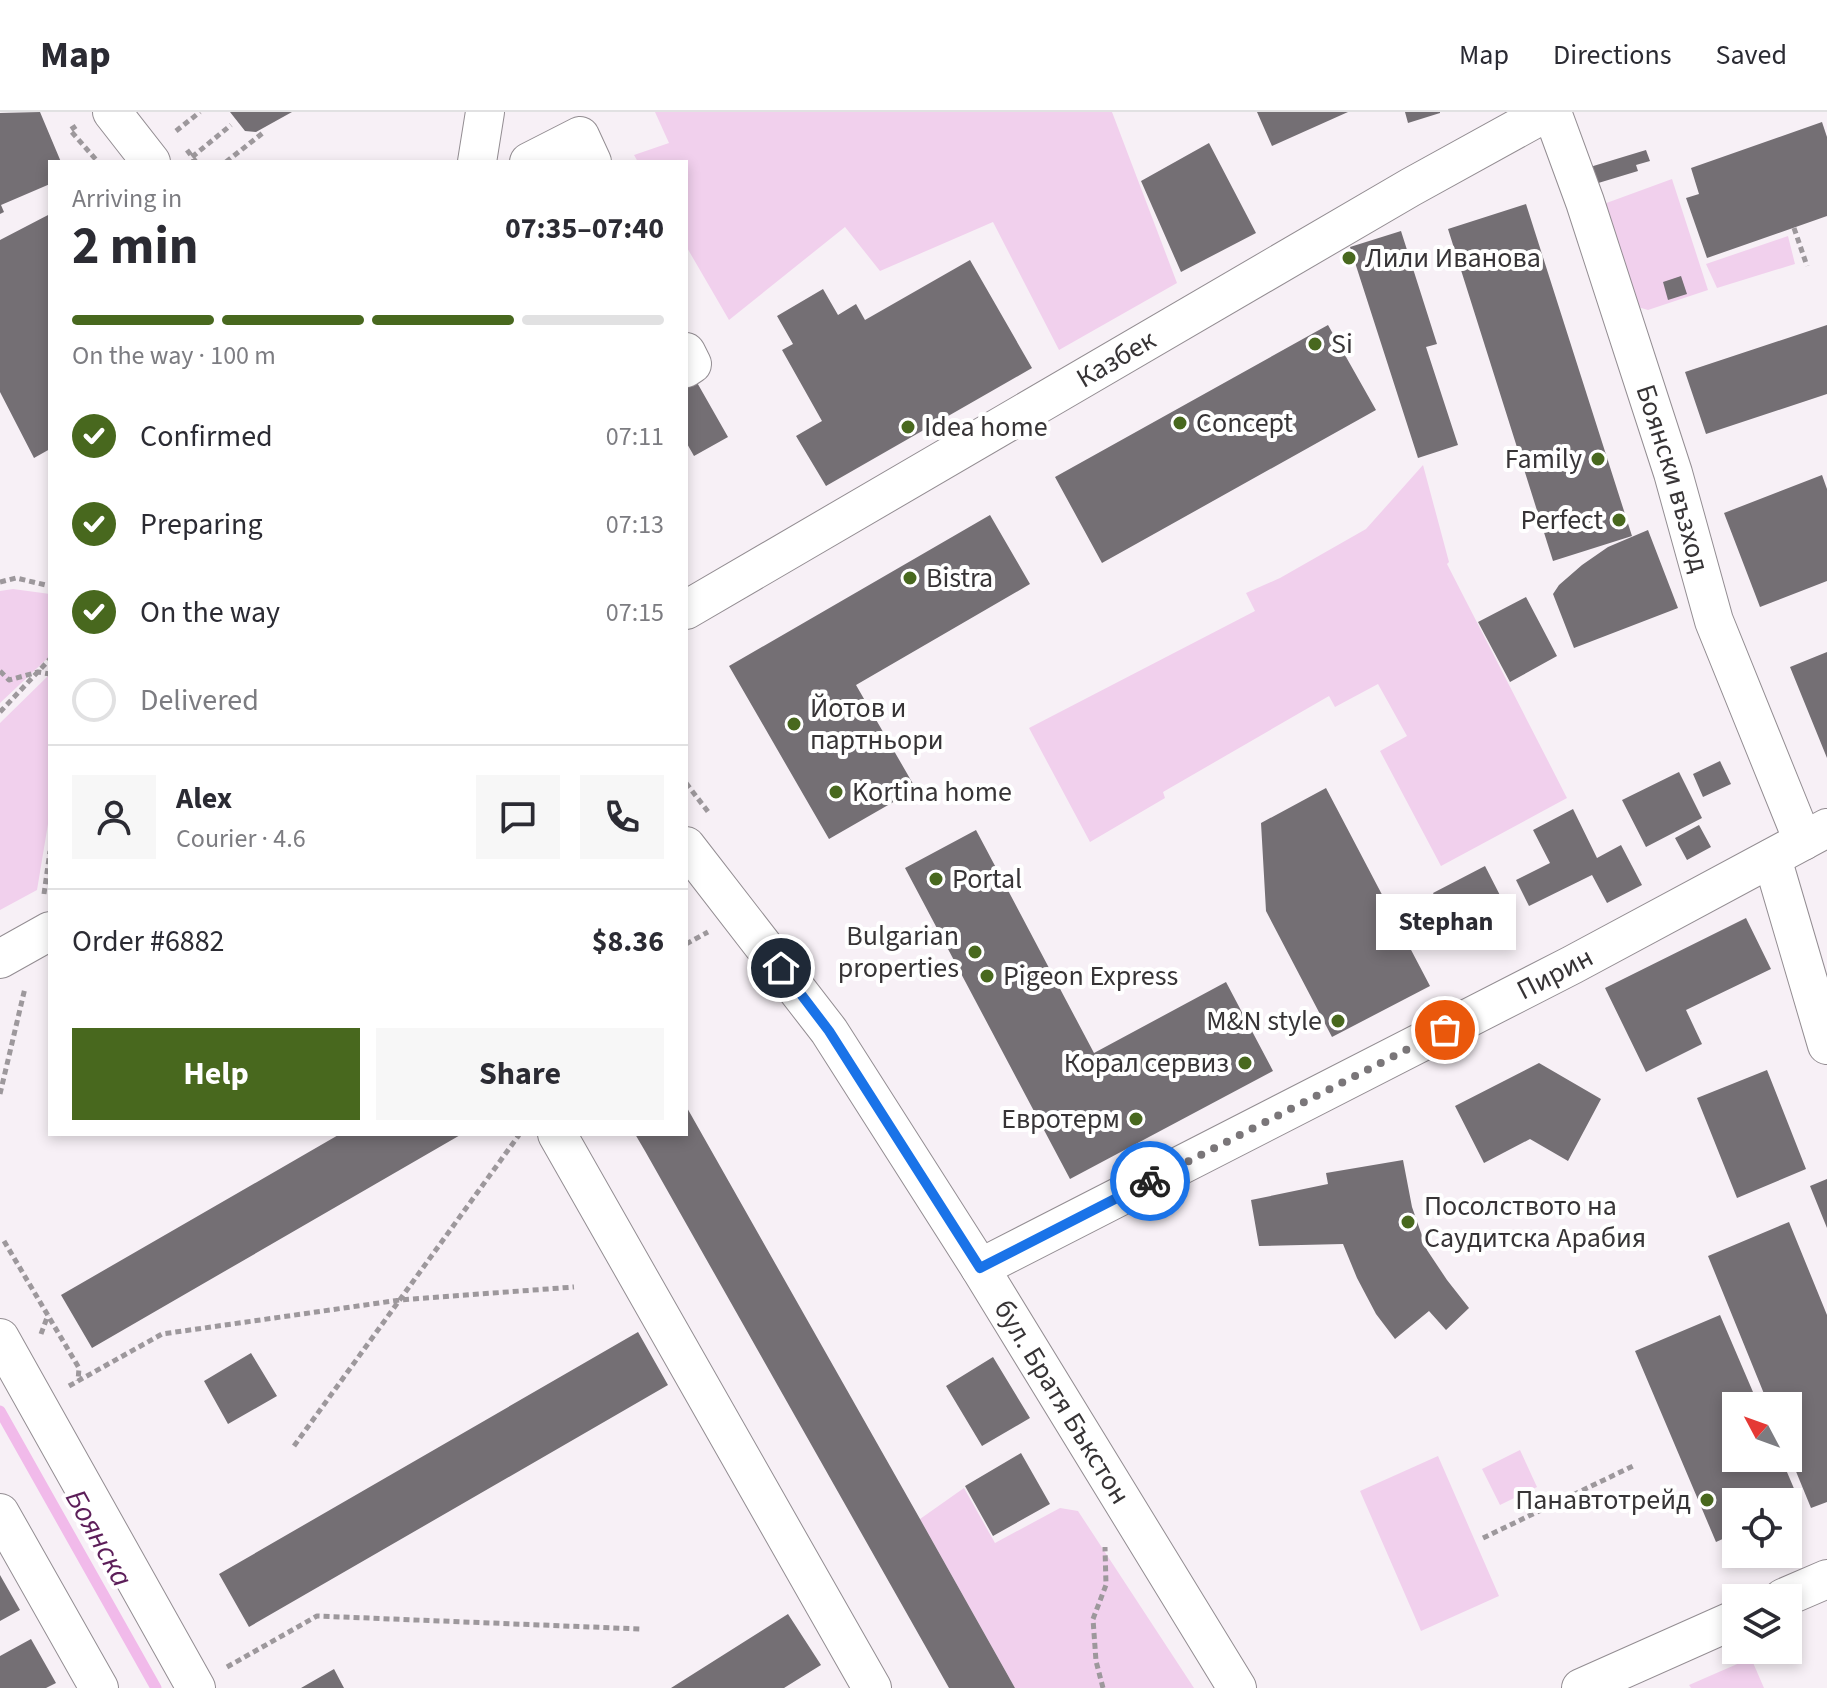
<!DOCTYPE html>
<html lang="en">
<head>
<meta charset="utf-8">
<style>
  :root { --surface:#fff; --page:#f7f7f7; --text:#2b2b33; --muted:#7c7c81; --line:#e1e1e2; --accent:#48681e }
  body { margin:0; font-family:"Source Sans 3",sans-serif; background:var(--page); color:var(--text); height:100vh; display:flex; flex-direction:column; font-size:30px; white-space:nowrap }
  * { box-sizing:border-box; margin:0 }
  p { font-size:26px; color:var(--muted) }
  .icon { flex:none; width:44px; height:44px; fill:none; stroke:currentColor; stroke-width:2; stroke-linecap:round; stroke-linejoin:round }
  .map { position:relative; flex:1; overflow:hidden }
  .side { position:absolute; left:48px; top:48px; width:640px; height:976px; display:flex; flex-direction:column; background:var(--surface); border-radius:0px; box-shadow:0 4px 12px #0003 }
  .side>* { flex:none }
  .needle { width:52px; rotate:311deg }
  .tools { position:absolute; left:1722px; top:1280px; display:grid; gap:16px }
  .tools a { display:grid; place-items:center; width:80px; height:80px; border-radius:0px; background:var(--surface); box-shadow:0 4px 12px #0003; font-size:40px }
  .pin { position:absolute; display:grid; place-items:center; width:68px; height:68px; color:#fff; margin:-34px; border:4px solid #fff; border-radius:50%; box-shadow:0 2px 8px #0007 }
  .courier { position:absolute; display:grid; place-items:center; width:80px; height:80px; margin:-40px; border:6px solid #1a73e8; border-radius:50%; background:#fff; color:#222; box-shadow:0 2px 10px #0007 }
  .bubble { position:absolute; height:56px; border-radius:0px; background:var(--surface); box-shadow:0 4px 12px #0003; font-size:26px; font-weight:700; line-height:56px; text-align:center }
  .overview em { font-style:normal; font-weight:700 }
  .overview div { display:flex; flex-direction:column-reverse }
  .overview { display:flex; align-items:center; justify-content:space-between; height:136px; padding:0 24px }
  h1 { font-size:52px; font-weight:700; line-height:60px }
  .bar { display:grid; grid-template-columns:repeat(4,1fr); gap:12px 8px; align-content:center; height:96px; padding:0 24px }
  .bar i { height:10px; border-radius:6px; background:var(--line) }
  .bar .current { background:var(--accent) }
  .bar p { grid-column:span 4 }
  .line { display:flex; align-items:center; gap:20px; padding:0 24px; border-top:2px solid var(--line) }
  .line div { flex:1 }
  .round { display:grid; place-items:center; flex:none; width:84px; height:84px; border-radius:0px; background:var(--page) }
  ol { padding:0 24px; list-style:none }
  li { display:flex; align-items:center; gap:24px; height:88px }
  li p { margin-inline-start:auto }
  li .icon { padding:8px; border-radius:50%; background:var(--accent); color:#fff; stroke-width:4 }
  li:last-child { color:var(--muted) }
  li i { width:44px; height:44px; border:4px solid var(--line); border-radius:50% }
  .action { display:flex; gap:16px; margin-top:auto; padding:16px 24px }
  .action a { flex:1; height:92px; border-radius:0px; background:var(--accent); color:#fff; font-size:32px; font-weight:700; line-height:92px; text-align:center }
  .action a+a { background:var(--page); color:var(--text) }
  header { display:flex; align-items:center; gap:48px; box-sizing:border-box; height:112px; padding:0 40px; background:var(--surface); border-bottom:2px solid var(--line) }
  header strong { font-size:38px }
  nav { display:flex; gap:44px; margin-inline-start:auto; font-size:28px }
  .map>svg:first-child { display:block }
  .green { fill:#f1d0ed }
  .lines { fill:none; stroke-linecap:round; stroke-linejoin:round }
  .stream { stroke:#f1baea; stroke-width:11 }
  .building { fill:#746f74 }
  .minor-casing { stroke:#938d92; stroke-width:40 }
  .path { stroke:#9d989c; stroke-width:5; stroke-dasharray:6 4; stroke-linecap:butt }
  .minor { stroke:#fff; stroke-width:38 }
  .done { stroke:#7a7679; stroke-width:8; stroke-dasharray:0 14.4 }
  .route { stroke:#1a73e8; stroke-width:10 }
  .poi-dot { fill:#48681e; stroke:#fff; stroke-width:3 }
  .labels { text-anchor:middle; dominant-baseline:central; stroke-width:8; stroke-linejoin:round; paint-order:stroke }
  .poi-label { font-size:28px; fill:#373436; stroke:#fff; text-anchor:start }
  .street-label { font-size:28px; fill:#373436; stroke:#fff }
  .water-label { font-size:30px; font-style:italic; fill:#5c1e59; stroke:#fff }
</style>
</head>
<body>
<header>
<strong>Map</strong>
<nav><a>Map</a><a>Directions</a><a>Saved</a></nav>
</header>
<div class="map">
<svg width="1827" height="1576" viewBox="0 0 1827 1576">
  <rect width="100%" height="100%" fill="#f7f0f6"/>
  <path class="green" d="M655,0H1112L1177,171L1059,238L993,110L880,159L845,115L729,208L686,134V50H638L634,43L669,31Z
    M1672,67L1708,178L1648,198L1638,195L1601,93Z
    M1788,124L1795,152L1717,176L1706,152Z
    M1423,353L1449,450L1447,452L1567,686L1441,754L1380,639L1407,624L1378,572L1335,595L1329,584L1163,680L1165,686L1090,730L1029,616L1255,499L1246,481L1280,466L1366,417Z
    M13,477L50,482V544L0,591V479Z
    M50,562V700L37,778L0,798V611Z
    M1520,1338L1537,1375L1500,1393L1482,1357Z
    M1438,1344L1499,1484L1421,1519L1360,1379Z
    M964,1376L995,1431L1060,1396L1078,1399L1194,1576H1015L920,1407Z
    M1751,1546L1764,1576H1691L1689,1573Z"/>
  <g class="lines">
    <path class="stream" d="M0,1299L156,1576"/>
  </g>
  <path class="building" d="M40,0L61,50H50V72L1,93L4,100L0,102V1Z
    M230,0H292L256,20L245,19Z
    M1257,0H1348L1272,34Z
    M1405,0H1440V1L1408,11Z
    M1822,10L1827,25V104L1707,146L1686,86L1699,82L1691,56Z
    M1209,31L1256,121L1181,160L1141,69Z
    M1646,38L1650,49L1636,53L1638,59L1595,72L1590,55Z
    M1526,92L1632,424L1553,449L1448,117Z
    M50,102V337L34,346L0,280V128Z
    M1401,119L1437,232L1426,235L1458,333L1418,346L1350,135Z
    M970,148L1032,256L826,374L796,324L822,309L782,238L793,232L777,204L823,177L838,203L856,192L865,208Z
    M1681,164L1687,182L1668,188L1663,170Z
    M1328,213L1376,298L1102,451L1055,365Z
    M1827,213V282L1706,322L1685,260Z
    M695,267L728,325L694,344L686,330V272Z
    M1822,363L1827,377V469L1760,495L1724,401Z
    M990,403L1030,472L856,573L916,677L829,727L729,554Z
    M1648,418L1678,496L1574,536L1553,482L1559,473L1582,453L1608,435Z
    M1526,485L1557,544L1510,570L1478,510Z
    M1827,540V646L1790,555Z
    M1720,649L1731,672L1703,685L1693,662Z
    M1679,660L1702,706L1646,735L1622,688Z
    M1326,676L1430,874L1332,925L1266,799L1261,711Z
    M1573,697L1597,746L1621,733L1642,773L1607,791L1592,763L1529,794L1516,768L1550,751L1533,718Z
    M1699,713L1711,735L1687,748L1675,726Z
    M976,718L1094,941L1226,870L1273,959L1070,1067L905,756Z
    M1485,754L1505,793L1453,820L1433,781Z
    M1746,806L1771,857L1686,898L1702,932L1646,960L1605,876Z
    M1539,951L1601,987L1568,1049L1530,1027L1484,1051L1455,994Z
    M1767,958L1806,1057L1737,1086L1697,986Z
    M686,994L920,1407L1015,1576H949L645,1039L635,1022H686Z
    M340,1022H462L92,1236L61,1183Z
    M1403,1048L1412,1095L1427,1138L1447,1168L1469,1196L1446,1218L1429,1199L1395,1227L1376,1202L1357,1166L1343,1132L1259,1134L1251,1088L1328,1072L1326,1061Z
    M1827,1067V1116L1810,1074Z
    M1789,1110L1827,1203V1390L1811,1396L1788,1340V1294H1769L1708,1144Z
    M1720,1203L1759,1294H1736V1346H1781L1801,1393L1788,1399V1390H1736V1421L1716,1430L1635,1239Z
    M638,1220L668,1273L249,1515L219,1462Z
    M251,1241L277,1284L228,1312L204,1269Z
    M993,1245L1030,1306L982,1334L946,1274Z
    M1021,1341L1050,1392L993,1424L965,1374Z
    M0,1463L20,1498L0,1509Z
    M788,1502L821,1553L784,1576H671Z
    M31,1527L56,1571L46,1576H0V1544Z
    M334,1557L344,1576H301Z"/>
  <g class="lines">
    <defs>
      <g id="minor">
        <path d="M112,0L151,50"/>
        <path id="s1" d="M1552,0L1585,90L1673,361L1714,509L1803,729"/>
        <path d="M477,50L485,0"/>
        <path d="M529,50L580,24L592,50"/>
        <path d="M686,240L692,252L686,256"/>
        <path id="s2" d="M686,498L1411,75L1547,0"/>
        <path id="s3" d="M686,734L829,919L980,1156L1237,1576"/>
        <path d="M1772,746L1827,933"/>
        <path d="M0,847L50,819"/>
        <path d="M557,1022L872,1576"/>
        <path id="s4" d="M980,1156L1572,853L1827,716"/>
        <path d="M0,1226L196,1576"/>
        <path d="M0,1401L99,1576"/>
        <path d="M1783,1486L1827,1467"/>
        <path d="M1581,1576L1736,1507"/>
      </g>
    </defs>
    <use href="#minor" class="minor-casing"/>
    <path class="path" d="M76,14L70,18L98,50
      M176,19L200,0
      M187,38L196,50
      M192,45L231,13
      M226,50L264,20
      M1794,116L1807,154
      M0,470L16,466L50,474
      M0,559L9,568L38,560L50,562
      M0,600L50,547
      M686,671L709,701
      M44,782L50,739
      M686,832L708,820
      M0,982L25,876
      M4,1129L79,1256L78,1269
      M41,1222L48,1203
      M69,1274L162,1222L400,1188L574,1175
      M294,1334L519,1023
      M1483,1426L1633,1354
      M227,1555L317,1504L640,1517
      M1103,1576L1096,1549L1093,1507L1106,1473L1105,1435"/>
    <use href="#minor" class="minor"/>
  </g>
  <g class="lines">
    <path class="done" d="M1150,1069L1445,918"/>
    <path class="route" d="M781,856L829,919L980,1156L1150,1069"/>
  </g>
  <g class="poi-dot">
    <circle cx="1349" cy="146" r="8"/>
    <circle cx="1315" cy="232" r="8"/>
    <circle cx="1180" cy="311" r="8"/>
    <circle cx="908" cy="315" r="8"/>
    <circle cx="1598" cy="347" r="8"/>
    <circle cx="1619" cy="408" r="8"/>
    <circle cx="910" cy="466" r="8"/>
    <circle cx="794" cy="612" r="8"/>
    <circle cx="836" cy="680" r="8"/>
    <circle cx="936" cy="767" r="8"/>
    <circle cx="975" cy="840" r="8"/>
    <circle cx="987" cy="864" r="8"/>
    <circle cx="1338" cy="909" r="8"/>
    <circle cx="1245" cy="951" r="8"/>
    <circle cx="1136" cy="1007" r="8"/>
    <circle cx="1408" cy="1110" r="8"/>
    <circle cx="1707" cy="1388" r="8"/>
  </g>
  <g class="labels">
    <g class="poi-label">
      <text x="1365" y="146">Лили Иванова</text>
      <text x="1331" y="232">Si</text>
      <text x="1196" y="311">Concept</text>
      <text x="924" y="315">Idea home</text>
      <text x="1582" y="347" text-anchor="end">Family</text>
      <text x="1603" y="408" text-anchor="end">Perfect</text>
      <text x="926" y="466">Bistra</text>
      <text x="810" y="596">Йотов и<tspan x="810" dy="32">партньори</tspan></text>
      <text x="852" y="680">Kortina home</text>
      <text x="952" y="767">Portal</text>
      <text x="959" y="824" text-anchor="end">Bulgarian<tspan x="959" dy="32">properties</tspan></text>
      <text x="1003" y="864">Pigeon Express</text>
      <text x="1322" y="909" text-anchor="end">M&amp;N style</text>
      <text x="1229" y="951" text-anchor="end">Корал сервиз</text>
      <text x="1120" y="1007" text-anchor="end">Евротерм</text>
      <text x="1424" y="1094">Посолството на<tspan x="1424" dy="32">Саудитска Арабия</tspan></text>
      <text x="1691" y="1388" text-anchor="end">Панавтотрейд</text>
    </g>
    <g class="street-label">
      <text stroke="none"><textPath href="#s2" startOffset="498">Казбек</textPath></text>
      <text stroke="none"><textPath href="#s1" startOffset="386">Боянски възход</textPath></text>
      <text stroke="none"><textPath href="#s4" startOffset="646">Пирин</textPath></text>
      <text stroke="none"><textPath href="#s3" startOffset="672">бул. Братя Бъкстон</textPath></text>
    </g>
    <g class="water-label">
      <text transform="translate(99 1426) rotate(61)">Боянска</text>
    </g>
  </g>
</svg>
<div class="tools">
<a><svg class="needle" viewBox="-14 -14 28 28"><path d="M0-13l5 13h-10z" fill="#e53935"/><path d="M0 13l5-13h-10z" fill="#7c7c81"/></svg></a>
<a><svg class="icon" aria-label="locate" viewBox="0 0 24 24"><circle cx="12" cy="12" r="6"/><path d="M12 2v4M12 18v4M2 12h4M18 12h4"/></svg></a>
<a><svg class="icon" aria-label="layers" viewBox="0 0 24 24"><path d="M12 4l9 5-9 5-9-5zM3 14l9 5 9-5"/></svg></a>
</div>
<div class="pin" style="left:1445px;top:918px;background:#ea580c"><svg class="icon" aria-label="bag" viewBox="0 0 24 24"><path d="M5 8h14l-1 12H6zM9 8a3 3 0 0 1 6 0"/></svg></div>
<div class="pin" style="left:781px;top:856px;background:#1f2937"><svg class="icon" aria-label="home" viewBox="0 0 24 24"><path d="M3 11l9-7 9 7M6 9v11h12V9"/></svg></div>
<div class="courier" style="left:1150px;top:1069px"><svg class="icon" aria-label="bike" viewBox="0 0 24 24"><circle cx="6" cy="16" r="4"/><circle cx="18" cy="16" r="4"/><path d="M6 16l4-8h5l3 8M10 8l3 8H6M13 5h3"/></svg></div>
<div class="bubble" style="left:1376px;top:782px;width:140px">Stephan</div>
<section class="side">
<div class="overview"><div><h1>2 min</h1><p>Arriving in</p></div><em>07:35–07:40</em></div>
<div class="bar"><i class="current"></i><i class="current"></i><i class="current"></i><i></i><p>On the way · 100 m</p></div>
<ol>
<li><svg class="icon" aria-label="check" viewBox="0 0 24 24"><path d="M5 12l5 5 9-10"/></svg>Confirmed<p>07:11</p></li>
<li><svg class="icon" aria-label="check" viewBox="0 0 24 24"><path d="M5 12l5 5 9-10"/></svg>Preparing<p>07:13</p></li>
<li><svg class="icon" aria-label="check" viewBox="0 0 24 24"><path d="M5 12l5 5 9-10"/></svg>On the way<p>07:15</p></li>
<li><i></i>Delivered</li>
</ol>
<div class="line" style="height:144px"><a class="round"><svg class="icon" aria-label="person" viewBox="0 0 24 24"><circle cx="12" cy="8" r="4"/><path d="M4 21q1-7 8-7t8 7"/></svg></a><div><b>Alex</b><p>Courier · 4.6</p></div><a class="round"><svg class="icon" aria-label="chat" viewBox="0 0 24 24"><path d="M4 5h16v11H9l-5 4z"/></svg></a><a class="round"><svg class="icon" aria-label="phone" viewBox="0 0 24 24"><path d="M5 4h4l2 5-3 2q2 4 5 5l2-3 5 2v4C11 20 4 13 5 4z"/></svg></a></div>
<div class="line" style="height:104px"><div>Order #6882</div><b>$8.36</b></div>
<div class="action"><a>Help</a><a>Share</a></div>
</section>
</div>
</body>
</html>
